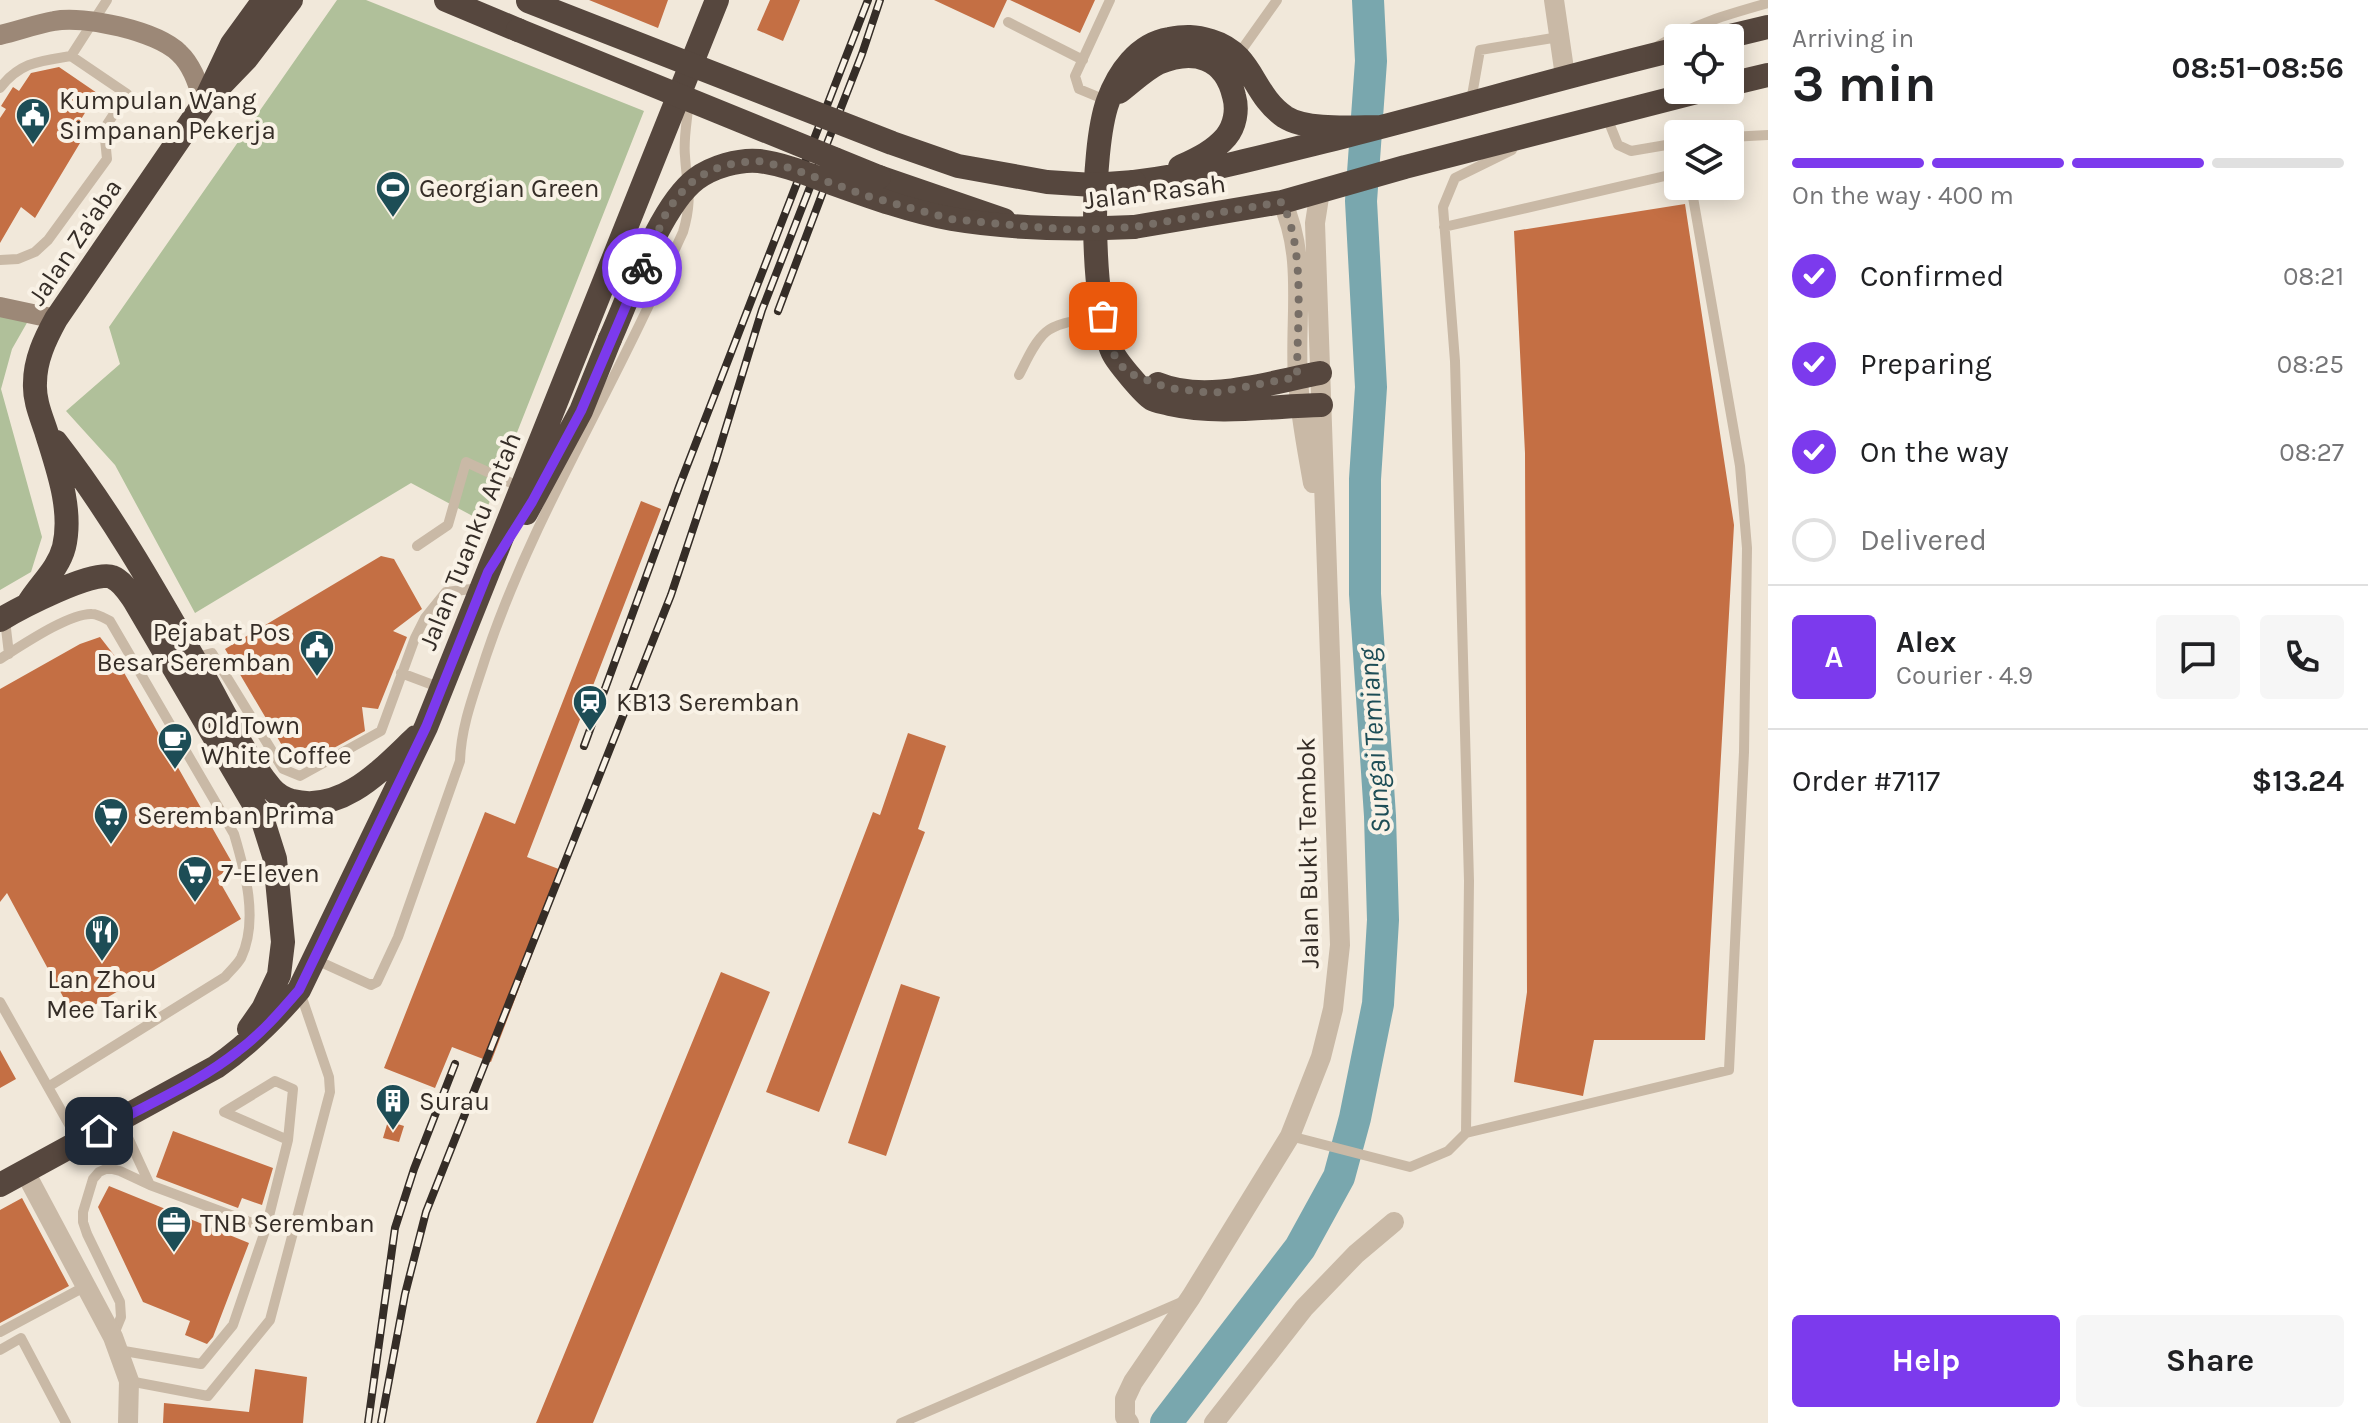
<!DOCTYPE html>
<html lang="en">
<head>
<meta charset="utf-8">
<style>
  :root { --surface:#fff; --page:#f6f6f6; --text:#202124; --muted:#757577; --line:#e0e0e0; --accent:#7c3aed }
  body { margin:0; font-family:Karla,sans-serif; background:var(--page); color:var(--text); height:100vh; display:flex; flex-direction:column; font-size:30px; white-space:nowrap }
  * { box-sizing:border-box; margin:0 }
  p { font-size:26px; color:var(--muted) }
  .icon { flex:none; width:44px; height:44px; fill:none; stroke:currentColor; stroke-width:2; stroke-linecap:round; stroke-linejoin:round }
  .map { position:relative; flex:1; overflow:hidden }
  .details { display:flex; flex-direction:column; background:var(--surface); width:600px }
  .details>* { flex:none }
  .tools { position:absolute; left:1664px; top:24px; display:grid; gap:16px }
  .tools a { display:grid; place-items:center; width:80px; height:80px; border-radius:8px; background:var(--surface); box-shadow:0 4px 20px #0003; font-size:40px }
  .pin { position:absolute; display:grid; place-items:center; width:68px; height:68px; color:#fff; margin:-34px; border-radius:16px; box-shadow:0 4px 12px #0006 }
  .courier { position:absolute; display:grid; place-items:center; width:80px; height:80px; margin:-40px; border:6px solid #7c3aed; border-radius:50%; background:#fff; color:#222; box-shadow:0 2px 10px #0007 }
  .head em { font-style:normal; font-weight:700 }
  .head div { display:flex; flex-direction:column-reverse }
  .head { display:flex; align-items:center; justify-content:space-between; height:136px; padding:0 24px }
  h1 { font-size:52px; font-weight:700; line-height:60px }
  .bar { display:grid; grid-template-columns:repeat(4,1fr); gap:12px 8px; align-content:center; height:96px; padding:0 24px }
  .bar i { height:10px; border-radius:6px; background:var(--line) }
  .bar .selected { background:var(--accent) }
  .bar p { grid-column:span 4 }
  .line { display:flex; align-items:center; gap:20px; padding:0 24px; border-top:2px solid var(--line) }
  .line div { flex:1 }
  .round { display:grid; place-items:center; flex:none; width:84px; height:84px; border-radius:8px; background:var(--page) }
  ol { padding:0 24px; list-style:none }
  li { display:flex; align-items:center; gap:24px; height:88px }
  li p { margin-inline-start:auto }
  li .icon { padding:8px; border-radius:50%; background:var(--accent); color:#fff; stroke-width:4 }
  li:last-child { color:var(--muted) }
  li i { width:44px; height:44px; border:4px solid var(--line); border-radius:50% }
  .cta { display:flex; gap:16px; margin-top:auto; padding:16px 24px }
  .cta a { flex:1; height:92px; border-radius:8px; background:var(--accent); color:#fff; font-size:32px; font-weight:700; line-height:92px; text-align:center }
  .cta a+a { background:var(--page); color:var(--text) }
  main { display:flex; flex:1; min-height:0 }
  .map>svg:first-child { display:block }
  .green { fill:#b0c09a }
  .lines { fill:none; stroke-linecap:round; stroke-linejoin:round }
  .river { stroke:#79a7ae; stroke-width:32 }
  .building { fill:#c46f44 }
  .lane { stroke:#c9b9a6; stroke-width:10 }
  .street { stroke:#c9b9a6; stroke-width:20 }
  .secondary { stroke:#9c8877; stroke-width:20 }
  .highway { stroke:#56473e; stroke-width:24 }
  .rail-casing { stroke:#352d27; stroke-width:8 }
  .rail { stroke:#f9f2e6; stroke-width:5; stroke-dasharray:15; stroke-linecap:butt }
  .highway-bridge { stroke:#56473e; stroke-width:24 }
  .done { stroke:#776e66; stroke-width:8; stroke-dasharray:0 14.4 }
  .route { stroke:#7c3aed; stroke-width:10 }
  .labels { text-anchor:middle; dominant-baseline:central; stroke-width:8; stroke-linejoin:round; paint-order:stroke }
  .poi-label { font-size:26px; fill:#352d27; stroke:#f9f2e6; text-anchor:start }
  .street-label { font-size:26px; fill:#352d27; stroke:#f9f2e6 }
  .water-label { font-size:28px; font-style:italic; fill:#1d4d56; stroke:#f9f2e6 }
</style>
</head>
<body>
<main>
<div class="map">
<svg width="1768" height="1423" viewBox="0 0 1768 1423">
  <rect width="100%" height="100%" fill="#f1e8da"/>
  <path class="green" d="M337,0H366L644,111L482,521L411,483L195,613L115,465L66,411L120,364L109,327Z
    M0,316L28,321L12,349L1,389L42,537L31,572L0,590Z"/>
  <g class="lines">
    <path class="river" d="M1166,1423L1300,1248L1339,1177L1355,1118L1378,1004L1383,920L1380,816L1365,594V479L1371,387L1361,201L1371,61L1368,0"/>
  </g>
  <path class="building" d="M589,0H668L658,28Z
    M770,0H800L783,41L757,30Z
    M934,0H1007L994,28Z
    M1010,0H1095L1080,33Z
    M59,67L97,93L80,121L89,128L35,218L21,207L0,243V118L6,109L1,106L13,87L19,91L31,73Z
    M1685,204L1734,525L1705,1040H1594L1583,1096L1514,1082L1527,992L1525,453L1514,231Z
    M641,501L661,509L527,857L564,871L491,1062L452,1047L435,1088L384,1068L485,812L515,824Z
    M381,556L394,559L422,609L393,631L407,637L378,709L362,707L365,731L299,767L293,764L225,649Z
    M100,637L114,655L234,866L217,877L241,919L74,1017L7,893L0,902V689L80,644Z
    M908,733L946,746L918,829L925,832L819,1112L766,1092L873,812L880,815Z
    M721,972L770,992L593,1423H536Z
    M901,984L940,997L886,1156L848,1143Z
    M0,1050L16,1079L0,1088Z
    M388,1121L404,1126L399,1142L383,1138Z
    M173,1131L273,1168L262,1205L242,1198L238,1208L156,1177Z
    M109,1186L249,1243L213,1337L207,1344L185,1335L190,1321L143,1302L98,1207Z
    M22,1198L69,1286L0,1323V1210Z
    M255,1369L307,1377L303,1423H163L164,1403L249,1412Z"/>
  <g class="lines">
    <path class="lane" d="M1008,22L1083,60
      M1658,46C1693,24 1729,14 1768,3
      M1238,55L1277,0
      M0,88C20,62 40,61 71,56L107,0
      M1108,101L1079,89L1075,76L1110,0
      M1471,101L1480,50L1559,37
      M1606,115L1618,145L1631,151L1678,143
      M1730,137L1768,135
      M1444,227L1678,173
      M0,260L18,259L35,252L48,240L107,159L104,129L127,94L71,56
      M1019,375C1026,362 1034,342 1046,332C1059,321 1085,320 1101,316
      M417,546L448,525L466,462L520,487
      M5,620L9,654
      M193,658L212,653L283,769L300,776L381,731L415,638L425,618L446,592L480,588
      M0,659C21,646 69,613 92,614C98,614 104,618 110,621L234,834C245,871 259,920 241,958C237,965 230,971 225,977L48,1087
      M401,673L441,688
      M314,959L371,985L377,982L398,937L460,761C461,725 475,691 486,656C523,546 580,446 631,342C649,306 666,269 683,232C693,198 687,189 685,156C683,138 688,117 689,98
      M0,1002L79,1142
      M120,1120L150,1185
      M1466,1133L1469,881L1455,361L1443,207L1455,178L1512,150
      M1290,1136L1410,1167L1448,1151L1466,1133L1729,1070L1744,752L1747,548L1740,466L1691,186
      M0,1332L86,1286
      M114,1334L121,1317L120,1302L87,1234L83,1222V1212L93,1179L99,1172L108,1168L120,1171L150,1185L266,1228
      M0,1350L21,1338L66,1423
      M118,1350L201,1364L233,1325L266,1228L288,1140L293,1089L275,1081L224,1112L288,1140
      M129,1381L208,1396L270,1320L330,1092L329,1077L300,992
      M901,1423L1186,1300"/>
    <path class="street" d="M1554,0L1565,76
      M1282,202C1308,257 1294,320 1298,379C1300,414 1307,448 1313,483
      M25,1172L113,1337L129,1381L128,1423
      M1129,1423L1125,1417V1399L1133,1382L1191,1297L1290,1136L1321,1057L1333,1009L1340,945L1315,223L1320,191
      M1214,1423L1304,1308L1356,1254L1394,1222"/>
    <path class="secondary" d="M0,35C18,31 36,24 54,21C84,15 157,31 179,53C193,66 198,85 204,103
      M0,307L56,319"/>
    <path class="highway" d="M446,0L518,30
      M1722,38L1768,27
      M1730,84L1768,75
      M219,87L246,59L291,0
      M1119,92C1131,83 1144,70 1158,63C1194,48 1225,57 1234,96C1238,110 1235,126 1226,137C1213,152 1197,159 1180,167
      M879,177L1004,220
      M1134,182C1205,173 1272,154 1342,137C1454,109 1565,76 1678,49
      M1134,227L1282,202L1405,167L1705,90
      M1158,384C1206,404 1271,382 1320,373
      M1321,405C1271,406 1219,415 1170,404C1165,402 1157,402 1152,399C1144,394 1117,362 1113,353C1090,305 1090,150 1108,101C1118,73 1138,44 1169,39C1185,36 1195,36 1211,41C1254,54 1251,94 1285,117C1307,131 1354,127 1380,127
      M56,442C112,514 157,594 202,673C223,710 245,757 271,788C276,794 285,799 292,801C343,814 383,768 416,737
      M526,513L581,411L610,339
      M28,604C39,585 58,570 64,547C73,509 57,467 46,431C41,416 34,400 35,383C35,360 45,339 56,319L204,103L232,44L264,0
      M0,620C18,609 94,569 112,577C122,581 128,591 134,600L262,818L275,859L283,942L279,975L263,1009L249,1029
      M0,1185L216,1067C248,1045 274,1019 299,990L426,727L717,0"/>
    <defs>
      <path id="rail" d="M778,311L838,152
        M584,746L680,484L868,0
        M368,1423L395,1228L414,1169L455,1064
        M381,1423L405,1294L426,1212L671,595L716,460L762,310L862,54L880,0"/>
    </defs>
    <use href="#rail" class="rail-casing"/>
    <use href="#rail" class="rail"/>
    <path class="highway-bridge" d="M528,1L892,143L958,166L1047,182L1093,185L1134,182
      M518,30L879,177
      M610,339C630,295 659,207 696,179C712,167 739,159 759,161C783,164 807,174 829,182C868,196 912,212 952,219C1012,229 1074,230 1134,227"/>
  </g>
  <g class="lines">
    <path class="done" d="M642,268L667,211L679,195L696,178L715,169L735,163L758,161L790,168L867,196L951,219L1021,226L1076,230L1134,227L1282,202C1306,251 1297,322 1297,377L1213,393L1168,388L1126,372L1113,353L1103,316"/>
    <path class="route" d="M99,1131C145,1105 197,1084 238,1051C261,1034 280,1012 299,990L426,727L488,572L532,502L581,411L642,268"/>
  </g>
  <defs>
    <symbol id="civic-pin" viewBox="-11 -11 22 30"><path d="M0 17L-7.5 6A9.5 9.5 0 1 1 7.5 6Z" fill="#1d4d56" stroke="#f9f2e6"/><path d="M-.6-6.5H3V-4.5H.6V-3L4-1V1h2V6H-6V1h2V-1L-.6-3ZM-1.2 2.5V6h2.4V2.5Z" fill="#fff"/></symbol>
    <symbol id="stadium-pin" viewBox="-11 -11 22 30"><path d="M0 17L-7.5 6A9.5 9.5 0 1 1 7.5 6Z" fill="#1d4d56" stroke="#f9f2e6"/><path d="M0-5a6.5 5 0 1 0 0 10a6.5 5 0 1 0 0-10ZM-3.5-1.8h7v3.6h-7Z" fill="#fff"/></symbol>
    <symbol id="station-pin" viewBox="-11 -11 22 30"><path d="M0 17L-7.5 6A9.5 9.5 0 1 1 7.5 6Z" fill="#1d4d56" stroke="#f9f2e6"/><path d="M-3-6H3Q5-6 5-4V2Q5 4 3 4L4.5 6H3L1.5 4h-3L-3 6H-4.5L-3 4Q-5 4-5 2V-4Q-5-6-3-6ZM-3.5-4v3h7v-3ZM-3.5 1v1.5H-2V1ZM2 1v1.5H3.5V1Z" fill="#fff"/></symbol>
    <symbol id="cafe-pin" viewBox="-11 -11 22 30"><path d="M0 17L-7.5 6A9.5 9.5 0 1 1 7.5 6Z" fill="#1d4d56" stroke="#f9f2e6"/><path d="M-5.5-4.5H6V0H3Q3 3.5 0 3.5H-2.5Q-5.5 3.5-5.5 0ZM3-3.2v2h1.7v-2ZM-6 4.5H4V6H-6Z" fill="#fff"/></symbol>
    <symbol id="supermarket-pin" viewBox="-11 -11 22 30"><path d="M0 17L-7.5 6A9.5 9.5 0 1 1 7.5 6Z" fill="#1d4d56" stroke="#f9f2e6"/><path d="M-6-5.5h2.5l.6 2H6L4.5 2H-2.5L-4.4-4H-6ZM-1.5 3.2a1.3 1.3 0 1 0 .1 0ZM3 3.2a1.3 1.3 0 1 0 .1 0Z" fill="#fff"/></symbol>
    <symbol id="restaurant-pin" viewBox="-11 -11 22 30"><path d="M0 17L-7.5 6A9.5 9.5 0 1 1 7.5 6Z" fill="#1d4d56" stroke="#f9f2e6"/><path d="M-5-6h1v4h1v-4h1v4h1v-4h1v5L-1.5 .5V6h-2V.5L-5-1ZM5-6V6H3V1.5H1.5Q1.5-4 5-6Z" fill="#fff"/></symbol>
    <symbol id="building-pin" viewBox="-11 -11 22 30"><path d="M0 17L-7.5 6A9.5 9.5 0 1 1 7.5 6Z" fill="#1d4d56" stroke="#f9f2e6"/><path d="M-4-6H4V6H1V3H-1V6H-4ZM-2.5-4.3h1.7v1.8h-1.7ZM.8-4.3h1.7v1.8H.8ZM-2.5-1h1.7V.8h-1.7ZM.8-1h1.7V.8H.8Z" fill="#fff"/></symbol>
    <symbol id="office-pin" viewBox="-11 -11 22 30"><path d="M0 17L-7.5 6A9.5 9.5 0 1 1 7.5 6Z" fill="#1d4d56" stroke="#f9f2e6"/><path d="M-6-3h4V-5.5h4V-3h4V5H-6ZM-1-4.5V-3h2v-1.5ZM-6 0V1H6V0Z" fill="#fff"/></symbol>
  </defs>
  <g fill-rule="evenodd">
    <use href="#civic-pin" x="13" y="95" width="40" height="54"/>
    <use href="#stadium-pin" x="373" y="168" width="40" height="54"/>
    <use href="#civic-pin" x="297" y="627" width="40" height="54"/>
    <use href="#station-pin" x="570" y="682" width="40" height="54"/>
    <use href="#cafe-pin" x="155" y="720" width="40" height="54"/>
    <use href="#supermarket-pin" x="91" y="795" width="40" height="54"/>
    <use href="#supermarket-pin" x="175" y="853" width="40" height="54"/>
    <use href="#restaurant-pin" x="82" y="912" width="40" height="54"/>
    <use href="#building-pin" x="373" y="1081" width="40" height="54"/>
    <use href="#office-pin" x="154" y="1203" width="40" height="54"/>
  </g>
  <g class="labels">
    <g class="poi-label">
      <text x="59" y="100">Kumpulan Wang<tspan x="59" dy="30">Simpanan Pekerja</tspan></text>
      <text x="419" y="188">Georgian Green</text>
      <text x="291" y="632" text-anchor="end">Pejabat Pos<tspan x="291" dy="30">Besar Seremban</tspan></text>
      <text x="616" y="702">KB13 Seremban</text>
      <text x="201" y="725">OldTown<tspan x="201" dy="30">White Coffee</tspan></text>
      <text x="137" y="815">Seremban Prima</text>
      <text x="221" y="873">7-Eleven</text>
      <text x="102" y="979" text-anchor="middle">Lan Zhou<tspan x="102" dy="30">Mee Tarik</tspan></text>
      <text x="419" y="1101">Surau</text>
      <text x="200" y="1223">TNB Seremban</text>
    </g>
    <g class="street-label">
      <text transform="translate(1155 192) rotate(-7)">Jalan Rasah</text>
      <text transform="translate(75 242) rotate(-56)">Jalan Za'aba</text>
      <text transform="translate(470 541) rotate(-68)">Jalan Tuanku Antah</text>
      <text transform="translate(1308 853) rotate(-91)">Jalan Bukit Tembok</text>
    </g>
    <g class="water-label">
      <text transform="translate(1374 741) rotate(-94)">Sungai Temiang</text>
    </g>
  </g>
</svg>
<div class="tools">
<a><svg class="icon" aria-label="locate" viewBox="0 0 24 24"><circle cx="12" cy="12" r="6"/><path d="M12 2v4M12 18v4M2 12h4M18 12h4"/></svg></a>
<a><svg class="icon" aria-label="layers" viewBox="0 0 24 24"><path d="M12 4l9 5-9 5-9-5zM3 14l9 5 9-5"/></svg></a>
</div>
<div class="pin" style="left:1103px;top:316px;background:#ea580c"><svg class="icon" aria-label="bag" viewBox="0 0 24 24"><path d="M5 8h14l-1 12H6zM9 8a3 3 0 0 1 6 0"/></svg></div>
<div class="pin" style="left:99px;top:1131px;background:#1f2937"><svg class="icon" aria-label="home" viewBox="0 0 24 24"><path d="M3 11l9-7 9 7M6 9v11h12V9"/></svg></div>
<div class="courier" style="left:642px;top:268px"><svg class="icon" aria-label="bike" viewBox="0 0 24 24"><circle cx="6" cy="16" r="4"/><circle cx="18" cy="16" r="4"/><path d="M6 16l4-8h5l3 8M10 8l3 8H6M13 5h3"/></svg></div>
</div>
<section class="details">
<div class="head"><div><h1>3 min</h1><p>Arriving in</p></div><em>08:51–08:56</em></div>
<div class="bar"><i class="selected"></i><i class="selected"></i><i class="selected"></i><i></i><p>On the way · 400 m</p></div>
<ol>
<li><svg class="icon" aria-label="check" viewBox="0 0 24 24"><path d="M5 12l5 5 9-10"/></svg>Confirmed<p>08:21</p></li>
<li><svg class="icon" aria-label="check" viewBox="0 0 24 24"><path d="M5 12l5 5 9-10"/></svg>Preparing<p>08:25</p></li>
<li><svg class="icon" aria-label="check" viewBox="0 0 24 24"><path d="M5 12l5 5 9-10"/></svg>On the way<p>08:27</p></li>
<li><i></i>Delivered</li>
</ol>
<div class="line" style="height:144px"><b class="round" style="background:var(--accent);color:#fff">A</b><div><b>Alex</b><p>Courier · 4.9</p></div><a class="round"><svg class="icon" aria-label="chat" viewBox="0 0 24 24"><path d="M4 5h16v11H9l-5 4z"/></svg></a><a class="round"><svg class="icon" aria-label="phone" viewBox="0 0 24 24"><path d="M5 4h4l2 5-3 2q2 4 5 5l2-3 5 2v4C11 20 4 13 5 4z"/></svg></a></div>
<div class="line" style="height:104px"><div>Order #7117</div><b>$13.24</b></div>
<div class="cta"><a>Help</a><a>Share</a></div>
</section>
</main>
</body>
</html>
